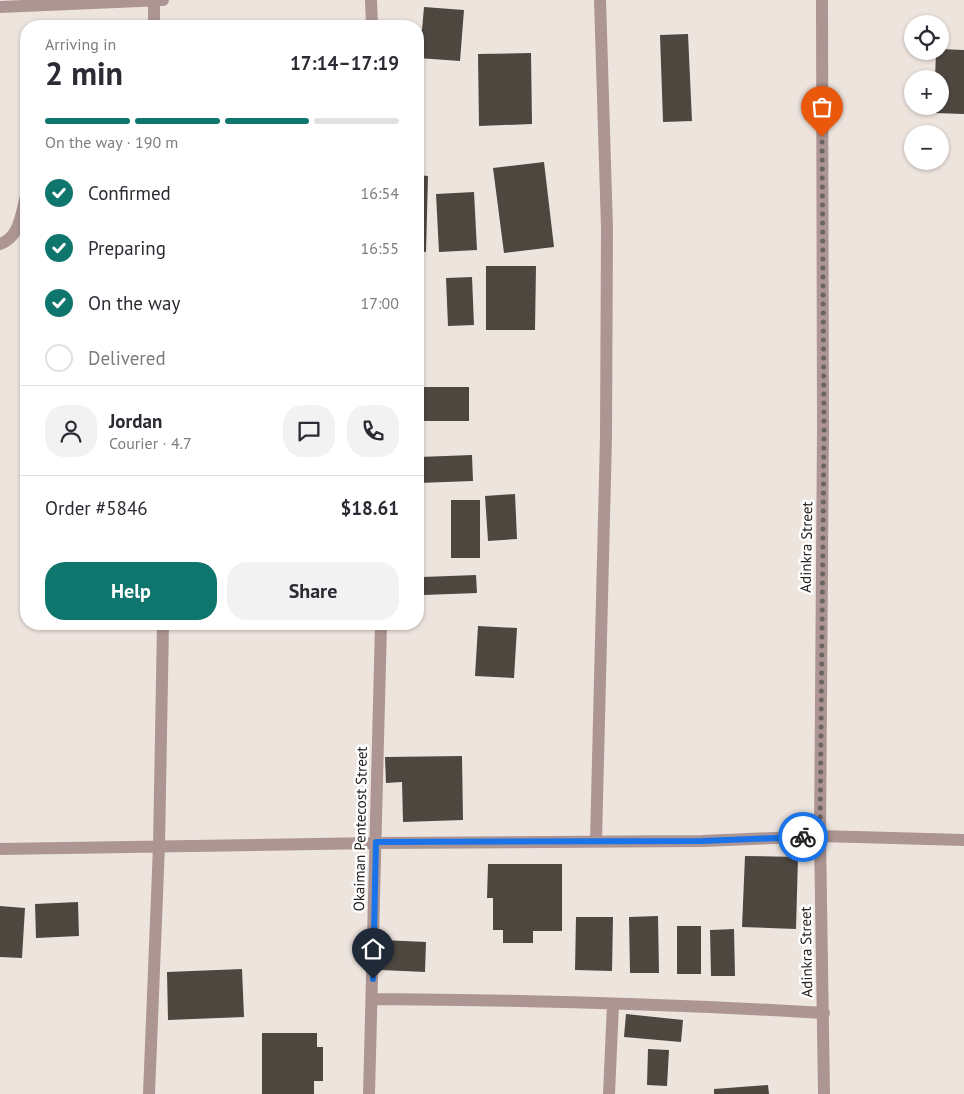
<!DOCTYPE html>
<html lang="en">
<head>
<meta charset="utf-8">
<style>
  :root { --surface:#fff; --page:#f2f2f3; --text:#2b2b33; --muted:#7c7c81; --line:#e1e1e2; --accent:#0f766e }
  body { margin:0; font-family:"PT Sans",sans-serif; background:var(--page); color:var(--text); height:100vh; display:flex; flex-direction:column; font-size:19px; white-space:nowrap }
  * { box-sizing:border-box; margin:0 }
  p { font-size:16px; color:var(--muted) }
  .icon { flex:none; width:28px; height:28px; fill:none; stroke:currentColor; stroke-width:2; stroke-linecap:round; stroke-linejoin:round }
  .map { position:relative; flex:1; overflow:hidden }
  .panel { position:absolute; left:20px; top:20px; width:404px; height:610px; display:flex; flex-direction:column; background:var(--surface); border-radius:20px; box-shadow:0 1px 4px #0004 }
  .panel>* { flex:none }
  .fabs { position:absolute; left:904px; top:15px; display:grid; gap:10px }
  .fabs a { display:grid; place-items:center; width:45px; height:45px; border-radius:50%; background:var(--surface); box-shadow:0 1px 4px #0004; font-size:25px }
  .pin { position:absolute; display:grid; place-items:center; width:42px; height:42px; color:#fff; margin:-51px -21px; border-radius:50% 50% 50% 0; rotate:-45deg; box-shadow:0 0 5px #0007 }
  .pin .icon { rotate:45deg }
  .courier { position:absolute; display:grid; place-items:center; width:50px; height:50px; margin:-25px; border:4px solid #1a73e8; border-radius:50%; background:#fff; color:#222; box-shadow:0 1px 6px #0007 }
  .headline em { font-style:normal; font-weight:800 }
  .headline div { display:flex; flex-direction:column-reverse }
  .headline { display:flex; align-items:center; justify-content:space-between; height:85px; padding:0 25px }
  h1 { font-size:32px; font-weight:800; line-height:38px }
  .bar { display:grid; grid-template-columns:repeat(4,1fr); gap:8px 5px; align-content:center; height:60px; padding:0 25px }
  .bar i { height:6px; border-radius:4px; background:var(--line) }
  .bar .current { background:var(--accent) }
  .bar p { grid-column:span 4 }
  .line { display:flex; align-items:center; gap:12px; padding:0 25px; border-top:1px solid var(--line) }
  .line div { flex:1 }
  .round { display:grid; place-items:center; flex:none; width:52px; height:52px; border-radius:20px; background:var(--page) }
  ol { padding:0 25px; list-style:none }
  li { display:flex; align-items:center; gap:15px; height:55px }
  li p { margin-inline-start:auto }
  li .icon { padding:5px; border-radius:50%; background:var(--accent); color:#fff; stroke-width:4 }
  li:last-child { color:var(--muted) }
  li i { width:28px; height:28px; border:2px solid var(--line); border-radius:50% }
  .action { display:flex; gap:10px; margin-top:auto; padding:10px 25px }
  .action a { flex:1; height:58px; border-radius:20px; background:var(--accent); color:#fff; font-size:20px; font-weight:800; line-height:58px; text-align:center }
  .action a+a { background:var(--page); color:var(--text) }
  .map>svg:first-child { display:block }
  .building { fill:#4d4740 }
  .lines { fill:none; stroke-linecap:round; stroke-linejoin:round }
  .minor { stroke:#ac9592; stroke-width:12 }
  .done { stroke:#6b6562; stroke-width:5; stroke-dasharray:0 9 }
  .route { stroke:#1a73e8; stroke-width:6 }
  .labels { text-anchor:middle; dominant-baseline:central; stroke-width:5; stroke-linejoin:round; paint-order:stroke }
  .street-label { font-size:15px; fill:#24211f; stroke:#fff }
</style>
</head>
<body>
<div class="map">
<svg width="964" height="1094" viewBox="0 0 964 1094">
  <rect width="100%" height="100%" fill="#eee4de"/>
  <path class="building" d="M424,7L464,10L460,61L418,58V30H422Z
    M688,34L692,121L663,122L660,35Z
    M940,49L964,50V114L934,113V106H940V79H935L936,51H940Z
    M531,53L532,124L479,126L478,54Z
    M544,162L554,247L504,253L493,168Z
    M418,175L428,176L426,252L418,251Z
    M474,192L477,250L439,252L436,194Z
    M486,266H536L535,330H486Z
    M472,277L474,325L448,326L446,278Z
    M418,387H469V421H418Z
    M472,455L473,481L418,483V457Z
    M515,494L517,539L488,541L485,496Z
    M451,500H480V558H451Z
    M476,575L477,593L424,595L423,577Z
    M478,626L517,628L514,678L475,676Z
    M462,756L463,820L403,822L402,782L386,783L385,757Z
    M745,856L798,857L796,929L742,927Z
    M488,864H562V931H533V943H503V930H493V898H487Z
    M78,902L79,936L36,938L35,904Z
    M0,906L25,908L22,958L0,957Z
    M658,916L659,973H630L629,917Z
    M576,917H613L612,971L575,970Z
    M677,926H701V974H677Z
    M734,929L735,976H711L710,930Z
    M382,940L426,942L425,972L381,970Z
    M242,969L244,1017L168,1020L167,972Z
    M626,1014L683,1020L681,1042L624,1037Z
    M262,1033H317V1047H323V1081H314V1094H262Z
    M648,1049L669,1050L667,1086L647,1085Z
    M768,1085L769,1094H714V1089Z"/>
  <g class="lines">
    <path class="minor" d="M154,0V26
      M371,0L372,26
      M822,0L823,430L820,836L824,1094
      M0,7L163,0
      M0,244C20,237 21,214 26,196
      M596,841L606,437L607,228L600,0
      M0,849L376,843L702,841L820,836L964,840
      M373,999C523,1000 674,1004 824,1013
      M149,1094L159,846L163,624
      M369,1094L381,624
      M609,1094L613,1004"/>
  </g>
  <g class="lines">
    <path class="done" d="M803,837L820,836L824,430L822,137"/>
    <path class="route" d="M373,979L376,842L702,841L803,837"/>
  </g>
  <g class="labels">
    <g class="street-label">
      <text transform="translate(806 547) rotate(-89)">Adinkra Street</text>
      <text transform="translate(360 829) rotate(-89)">Okaiman Pentecost Street</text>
      <text transform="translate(806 952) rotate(-91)">Adinkra Street</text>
    </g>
  </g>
</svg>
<div class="fabs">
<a><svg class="icon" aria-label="locate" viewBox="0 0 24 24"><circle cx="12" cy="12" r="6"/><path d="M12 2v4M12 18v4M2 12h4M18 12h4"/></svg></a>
<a>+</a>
<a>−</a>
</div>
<div class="pin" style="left:822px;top:137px;background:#ea580c"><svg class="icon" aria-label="bag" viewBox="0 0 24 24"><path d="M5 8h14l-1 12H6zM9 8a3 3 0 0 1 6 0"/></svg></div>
<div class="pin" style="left:373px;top:979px;background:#1f2937"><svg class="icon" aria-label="home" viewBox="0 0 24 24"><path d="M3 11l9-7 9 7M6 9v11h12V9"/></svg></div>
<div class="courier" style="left:803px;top:837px"><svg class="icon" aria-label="bike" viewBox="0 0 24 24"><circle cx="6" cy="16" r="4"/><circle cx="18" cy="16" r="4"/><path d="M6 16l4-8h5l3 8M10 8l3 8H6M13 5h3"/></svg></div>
<section class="panel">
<div class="headline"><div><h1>2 min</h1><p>Arriving in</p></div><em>17:14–17:19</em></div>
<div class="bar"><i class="current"></i><i class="current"></i><i class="current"></i><i></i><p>On the way · 190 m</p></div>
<ol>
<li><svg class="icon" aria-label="check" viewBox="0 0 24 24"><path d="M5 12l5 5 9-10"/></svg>Confirmed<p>16:54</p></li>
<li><svg class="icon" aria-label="check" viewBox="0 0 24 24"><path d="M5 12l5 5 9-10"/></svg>Preparing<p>16:55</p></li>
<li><svg class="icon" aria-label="check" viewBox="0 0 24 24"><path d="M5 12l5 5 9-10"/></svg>On the way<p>17:00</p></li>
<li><i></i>Delivered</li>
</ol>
<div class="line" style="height:90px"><a class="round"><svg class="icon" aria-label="person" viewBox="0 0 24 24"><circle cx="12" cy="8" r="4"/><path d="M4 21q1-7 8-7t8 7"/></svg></a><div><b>Jordan</b><p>Courier · 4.7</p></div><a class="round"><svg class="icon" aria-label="chat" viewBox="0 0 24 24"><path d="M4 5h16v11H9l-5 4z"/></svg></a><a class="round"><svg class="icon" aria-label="phone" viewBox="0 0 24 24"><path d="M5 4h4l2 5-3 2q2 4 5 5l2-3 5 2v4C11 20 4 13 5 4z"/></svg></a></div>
<div class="line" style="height:65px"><div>Order #5846</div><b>$18.61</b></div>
<div class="action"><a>Help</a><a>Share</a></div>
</section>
</div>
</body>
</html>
